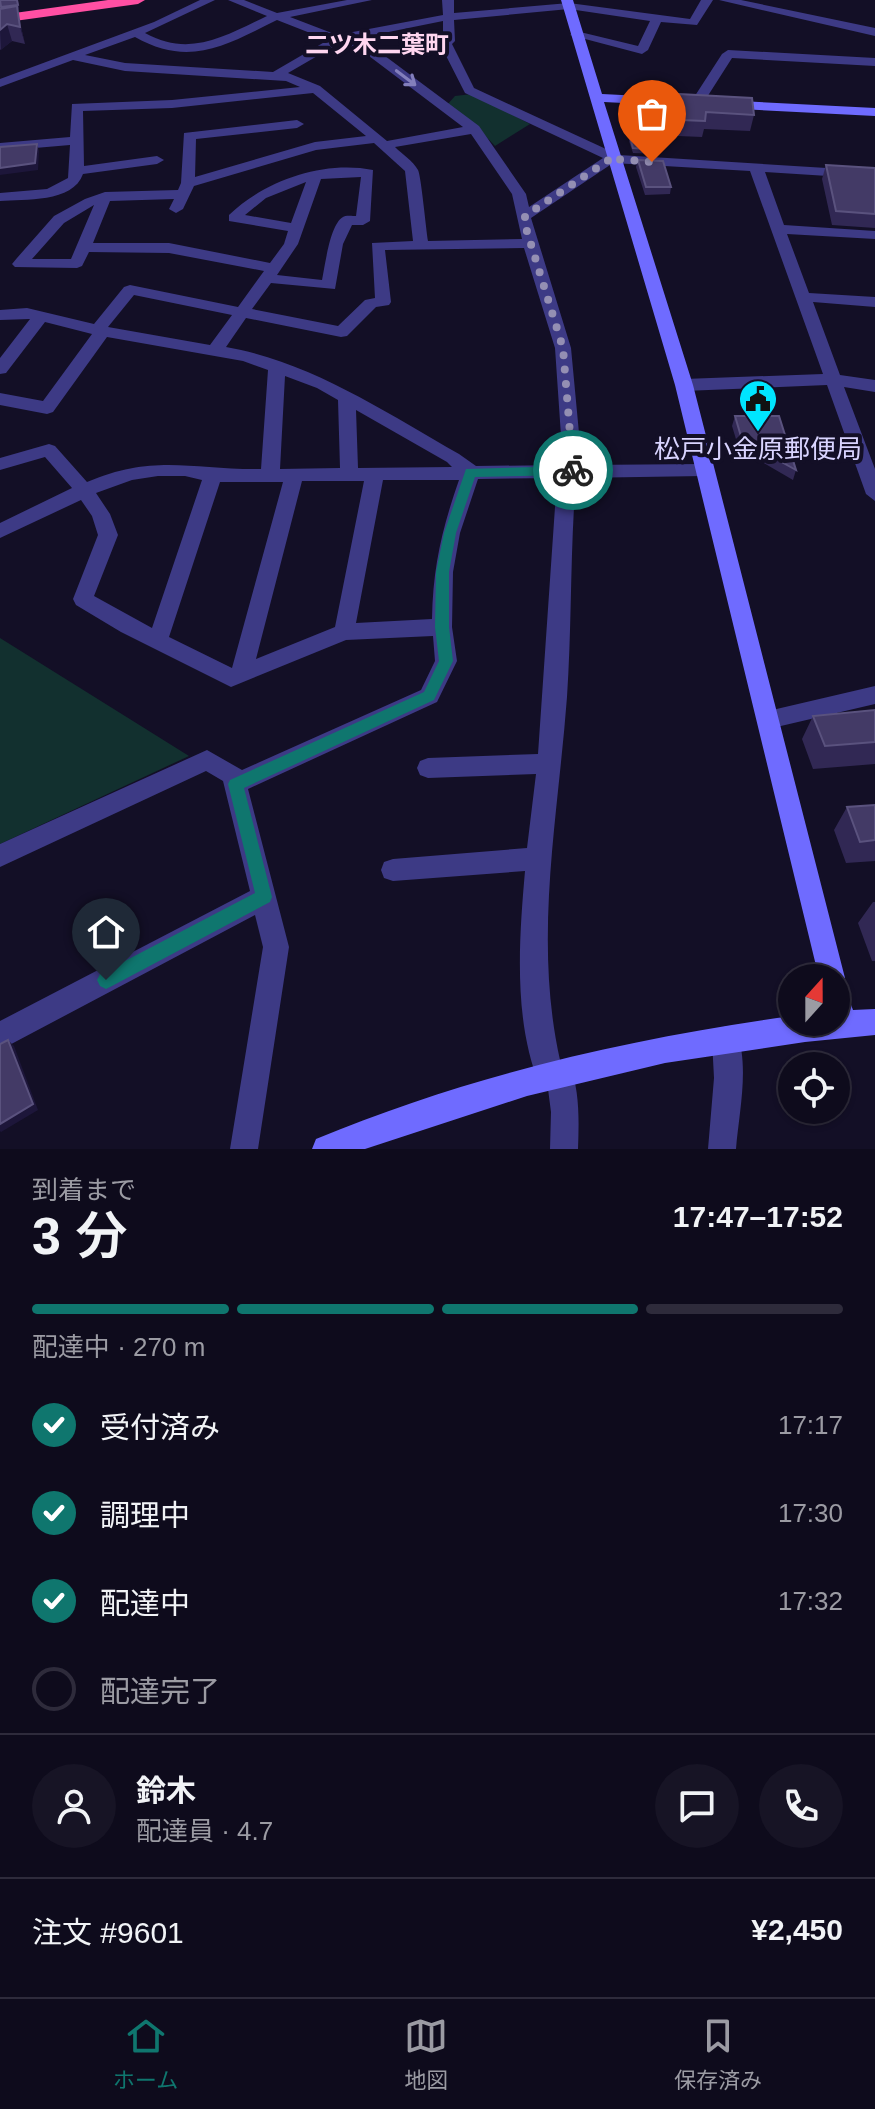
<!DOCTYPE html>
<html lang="ja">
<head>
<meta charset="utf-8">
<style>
  :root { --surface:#0e0b1c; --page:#171425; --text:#f1f3f6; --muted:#9b9ba3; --line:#2e2b3b; --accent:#0f766e }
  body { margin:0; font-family:Helvetica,"Noto Sans JP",sans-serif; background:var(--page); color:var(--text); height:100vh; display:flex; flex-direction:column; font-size:30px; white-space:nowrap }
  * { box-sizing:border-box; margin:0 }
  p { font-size:26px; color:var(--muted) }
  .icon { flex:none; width:44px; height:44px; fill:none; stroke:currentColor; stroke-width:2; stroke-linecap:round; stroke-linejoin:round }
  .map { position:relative; height:1149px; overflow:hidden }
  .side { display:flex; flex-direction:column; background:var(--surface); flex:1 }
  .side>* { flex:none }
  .needle { width:52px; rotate:21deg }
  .tools { position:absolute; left:778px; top:964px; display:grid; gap:16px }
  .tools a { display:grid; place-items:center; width:72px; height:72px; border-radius:50%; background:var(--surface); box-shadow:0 2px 6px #0004,0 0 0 2px var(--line); font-size:40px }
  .pin { position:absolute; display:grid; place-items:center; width:68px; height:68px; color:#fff; margin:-82px -34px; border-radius:50% 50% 50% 0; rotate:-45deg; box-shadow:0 0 8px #0007 }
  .pin .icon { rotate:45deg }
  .courier { position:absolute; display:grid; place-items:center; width:80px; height:80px; margin:-40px; border:6px solid #0f766e; border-radius:50%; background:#fff; color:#222; box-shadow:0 2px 10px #0007 }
  .overview em { font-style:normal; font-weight:600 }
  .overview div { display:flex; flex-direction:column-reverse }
  .overview { display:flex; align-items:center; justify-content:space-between; height:136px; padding:0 32px }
  h1 { font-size:52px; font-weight:600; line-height:60px }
  .bar { display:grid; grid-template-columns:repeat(4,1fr); gap:12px 8px; align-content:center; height:96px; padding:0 32px }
  .bar i { height:10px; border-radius:6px; background:var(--line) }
  .bar .active { background:var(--accent) }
  .bar p { grid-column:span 4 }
  .line { display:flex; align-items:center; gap:20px; padding:0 32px; border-top:2px solid var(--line) }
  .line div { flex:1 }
  .round { display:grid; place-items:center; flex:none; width:84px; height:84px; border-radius:42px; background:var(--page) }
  ol { padding:0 32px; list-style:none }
  li { display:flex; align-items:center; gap:24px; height:88px }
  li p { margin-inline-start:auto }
  li .icon { padding:8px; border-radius:50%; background:var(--accent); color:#fff; stroke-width:4 }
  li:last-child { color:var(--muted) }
  li i { width:44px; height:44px; border:4px solid var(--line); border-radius:50% }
  .menu { display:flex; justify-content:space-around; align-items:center; height:112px; border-top:2px solid var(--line); background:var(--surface); font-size:22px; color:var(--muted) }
  .menu a { display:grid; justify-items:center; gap:4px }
  .menu .active { color:var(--accent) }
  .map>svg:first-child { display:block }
  .green { fill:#12302f }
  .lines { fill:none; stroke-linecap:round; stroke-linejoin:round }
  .street { fill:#3d3a85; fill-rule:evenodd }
  .secondary { fill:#6f6bff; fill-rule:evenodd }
  .highway { fill:#ff4fa3; fill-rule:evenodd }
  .wall { fill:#312854 }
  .shaded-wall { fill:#1d163a }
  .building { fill:#433a66; stroke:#5a527e; stroke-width:2 }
  .oneway { stroke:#837fbc }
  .route { fill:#0f766e }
  .done { stroke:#948fb3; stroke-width:8; stroke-dasharray:0 14.4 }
  .labels { text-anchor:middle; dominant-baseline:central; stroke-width:8; stroke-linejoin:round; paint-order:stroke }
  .far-neighbourhood-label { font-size:24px; font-weight:bold; fill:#ffd6f0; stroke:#130f26 }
  .poi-label { font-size:26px; fill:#d9d4ff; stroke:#130f26 }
</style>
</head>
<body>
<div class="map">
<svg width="875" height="1149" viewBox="0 0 875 1149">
  <rect width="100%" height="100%" fill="#130f26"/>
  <path class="green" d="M472,94L530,124L495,146L477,127L447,105L455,96Z
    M0,638L189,756L0,844Z"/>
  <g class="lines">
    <path class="street" d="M200,0H215L145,33C190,58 225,36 267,16L228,0H244L277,13L347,0H372L290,17L337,35L443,15L442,0H454V13L569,3L690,19L701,0H713L697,25L661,22L648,50L642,54L570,35L576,31L638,46L650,21L569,9L454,20L455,41L452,44L474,88L619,155L875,171V179L765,172L784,225L875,231V239L787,234L809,293L875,297V307L813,302L840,375L875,380V392L844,387L875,469V501L866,494L827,385L684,391L675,385L684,379L823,374L750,171L613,163L531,218L571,348L582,465L704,464L713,470L704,476L576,478C570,551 572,624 567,697C558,818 533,939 560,1060L569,1063C580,1090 579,1120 578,1149H550L551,1112L548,1089L540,1086C513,1021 519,940 525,871L393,881L384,878L381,870L384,862L393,859L527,848L536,774L428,778L420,775L417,768L420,761L428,758L538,754L557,478L478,479L460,533L453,572L452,627L457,661L437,702L248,789L289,947L258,1149H230L263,947L255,915L0,1050V1021L250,891L223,781L206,771L0,867V844L207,750L242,770L421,690L435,661L433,636L346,640L231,687L121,632L76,605L73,599L98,535L92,516L81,500L0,538V523L72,488L45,457L0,470V458L49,444L55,446L87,482C155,453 193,470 261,469L268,370L243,361L107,337L53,412L47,414L0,405V393L43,401L92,334L45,322L6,373L0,374V358L30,319L0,320V310L27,308L94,324L124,287L130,285L238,307L264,271L169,253L89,252L82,266L77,268L15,267L12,264L17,258L54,216L85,199L105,192L178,190L181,183L184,133L297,120L304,124L297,128L196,139L195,177L315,142L366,136L313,93L172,108L83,111L84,166L157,156L164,160L157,164L83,174C73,203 24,199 0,201V193L47,189L68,178L70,145L0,151V143L70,137L72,104L172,100L300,87L286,81L125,71L73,60L0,87V79L154,22ZM277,20L328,40L273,72L125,63L85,55L135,37C190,68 226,45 277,20ZM443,21V39L439,42L465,93L603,158L529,207L526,194L479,126L377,50L349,40ZM338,44L369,56L463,127L387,141L320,86L288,73ZM471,134L512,194L522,239L428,241C426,229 421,175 418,170C413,161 402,154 395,147ZM374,143L405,171L413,241L372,243L375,298L365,300L338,326L252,309L271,283L335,289L343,244L352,225H363L370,221L373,170C323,160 264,181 229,215V221L288,231L284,244L270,263L169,243H93L110,201L174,199L169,209L176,213L183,209L194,186L316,150ZM361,177L356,216C353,216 345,215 343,217C330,224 325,266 322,280L277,275L298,244L321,179ZM306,182L291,223L245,215L266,198ZM94,205L71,259H32L64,223ZM524,248L555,348L563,465L476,466L459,454C385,412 311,362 226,347L246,318L341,337L347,336L376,307L389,305L391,302L385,250ZM134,295L232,315L210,345L108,327ZM285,376L317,388L338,400L340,468L280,469ZM356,410L447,462L452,467L358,468ZM158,476H185L202,480L152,628L94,596L118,535L110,514L96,493L132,480ZM383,480H459C442,529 433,566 432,619L356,623ZM302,481H364L335,627L256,659ZM220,482H283L232,668L169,637Z
      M719,0H741L875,28V36Z
      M728,50L875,58V66L732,58L702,105H692L691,102L722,54Z
      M875,686V704L768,729L760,727L757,720L760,713L768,711Z
      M726,1026L736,1030C750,1065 739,1112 736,1149H708L714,1078L712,1040L716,1030Z"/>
    <path class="secondary" d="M561,0H573L602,94L875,108V116L604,102L693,385L845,978L843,984L853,1010L875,1009V1035L805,1042L665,1063L527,1096L365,1149H312L316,1139C467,1076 630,1038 792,1016V1022H836V978H819L675,385Z"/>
    <path class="highway" d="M108,0H145L138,4L0,23V15Z"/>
  </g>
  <path class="wall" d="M18,1L19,9L17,10L25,44L12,41L0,50V16Z
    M679,94L754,115L750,131L704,129L702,137L678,136L677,110Z
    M630,137L660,150L659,154L633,153L629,141Z
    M638,160L671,187L670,194L645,195L636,167Z
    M826,165L875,168V228L832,225L822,179Z
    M735,416L796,470L793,480L757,459H742L732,426Z
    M875,710V764L813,769L802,739L813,716Z
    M875,805V861L846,863L834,830L847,807Z
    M873,902H875V961H872L858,923Z"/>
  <path class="shaded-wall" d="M18,5L19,9L17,10L25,44L20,27L1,7Z
    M7,24L12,41L1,50L0,30Z
    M37,144L39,151L38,170L0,175V168Z
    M8,1040L14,1046L38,1110L1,1132L0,1131V1124Z"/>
  <path class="building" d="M0,0H17L18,5L1,7Z
    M17,6L20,27L7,24L0,30V9Z
    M679,94L752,98L754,115L706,112L705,121L681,120Z
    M630,137L659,138L660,150L633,148Z
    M37,144L35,163L0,168V147Z
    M638,160L663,161L671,187H646Z
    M826,165L875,168V214L836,211Z
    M735,416H779L796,470L760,450H745Z
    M875,710V742L825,746L813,716Z
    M875,805V840L860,842L847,807Z
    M8,1040L33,1104L0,1124V1044Z"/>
  <defs><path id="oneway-shaft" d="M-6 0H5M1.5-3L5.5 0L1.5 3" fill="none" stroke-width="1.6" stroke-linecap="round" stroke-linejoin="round" transform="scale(2)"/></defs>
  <use class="oneway" href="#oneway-shaft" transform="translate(406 78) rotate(37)"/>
  <path class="route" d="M573,466L579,470L573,475L475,477L456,533L449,572V627L453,661L434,700L244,788L272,897L270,902L112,986L106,989L100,986L97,980L100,974L255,893L228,784L230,780L424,692L439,661L435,627L436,572L444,533L466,469Z"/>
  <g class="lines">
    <path class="done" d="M573,470L563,348L525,225V216L613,157L614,159L652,162"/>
  </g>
  <defs>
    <symbol id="civic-pin" viewBox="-11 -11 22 30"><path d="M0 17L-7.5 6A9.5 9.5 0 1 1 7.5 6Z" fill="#00e5ff" stroke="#130f26"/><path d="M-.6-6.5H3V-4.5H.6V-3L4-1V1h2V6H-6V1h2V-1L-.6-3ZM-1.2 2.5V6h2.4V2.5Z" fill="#111"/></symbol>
  </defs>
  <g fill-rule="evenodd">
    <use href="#civic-pin" x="736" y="377" width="44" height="60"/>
  </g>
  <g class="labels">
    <g class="far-neighbourhood-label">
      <text x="377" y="44">二ツ木二葉町</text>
    </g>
    <g class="poi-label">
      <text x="758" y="449">松戸小金原郵便局</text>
    </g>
  </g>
</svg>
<div class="tools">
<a><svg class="needle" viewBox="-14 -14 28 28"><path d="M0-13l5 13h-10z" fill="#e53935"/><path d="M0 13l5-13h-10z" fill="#9b9ba3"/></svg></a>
<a><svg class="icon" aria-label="locate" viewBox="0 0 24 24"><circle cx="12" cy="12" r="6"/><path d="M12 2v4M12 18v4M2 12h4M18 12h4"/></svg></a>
</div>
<div class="pin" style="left:652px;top:162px;background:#ea580c"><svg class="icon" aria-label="bag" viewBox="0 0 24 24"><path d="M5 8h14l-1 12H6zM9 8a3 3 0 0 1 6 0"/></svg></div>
<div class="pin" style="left:106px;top:980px;background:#1f2937"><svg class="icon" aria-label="home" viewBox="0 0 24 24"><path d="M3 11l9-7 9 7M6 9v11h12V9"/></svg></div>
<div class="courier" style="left:573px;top:470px"><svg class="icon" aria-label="bike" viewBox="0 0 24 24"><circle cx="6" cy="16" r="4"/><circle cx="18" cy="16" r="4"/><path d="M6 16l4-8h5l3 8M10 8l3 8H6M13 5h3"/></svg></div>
</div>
<section class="side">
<div class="overview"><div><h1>3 分</h1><p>到着まで</p></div><em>17:47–17:52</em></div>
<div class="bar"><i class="active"></i><i class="active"></i><i class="active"></i><i></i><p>配達中 · 270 m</p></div>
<ol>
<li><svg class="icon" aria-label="check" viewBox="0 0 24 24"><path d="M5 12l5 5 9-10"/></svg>受付済み<p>17:17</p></li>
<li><svg class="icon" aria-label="check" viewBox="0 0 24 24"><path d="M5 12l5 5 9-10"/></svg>調理中<p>17:30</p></li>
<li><svg class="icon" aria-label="check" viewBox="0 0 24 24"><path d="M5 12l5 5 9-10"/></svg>配達中<p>17:32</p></li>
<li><i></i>配達完了</li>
</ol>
<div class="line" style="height:144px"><a class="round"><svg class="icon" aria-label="person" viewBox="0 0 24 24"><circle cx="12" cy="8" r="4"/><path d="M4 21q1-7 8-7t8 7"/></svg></a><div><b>鈴木</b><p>配達員 · 4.7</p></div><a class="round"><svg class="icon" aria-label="chat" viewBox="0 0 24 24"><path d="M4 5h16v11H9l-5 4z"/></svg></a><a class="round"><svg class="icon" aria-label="phone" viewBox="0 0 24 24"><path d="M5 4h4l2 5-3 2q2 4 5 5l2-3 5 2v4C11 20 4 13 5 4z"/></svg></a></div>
<div class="line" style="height:104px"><div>注文 #9601</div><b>¥2,450</b></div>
</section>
<nav class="menu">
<a class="active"><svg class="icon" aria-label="home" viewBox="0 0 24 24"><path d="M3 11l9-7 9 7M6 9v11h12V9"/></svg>ホーム</a>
<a><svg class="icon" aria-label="map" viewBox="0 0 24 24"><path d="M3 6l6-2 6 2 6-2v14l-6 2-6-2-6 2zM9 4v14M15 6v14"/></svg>地図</a>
<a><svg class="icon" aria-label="saved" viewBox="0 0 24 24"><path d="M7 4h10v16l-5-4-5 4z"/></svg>保存済み</a>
</nav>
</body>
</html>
